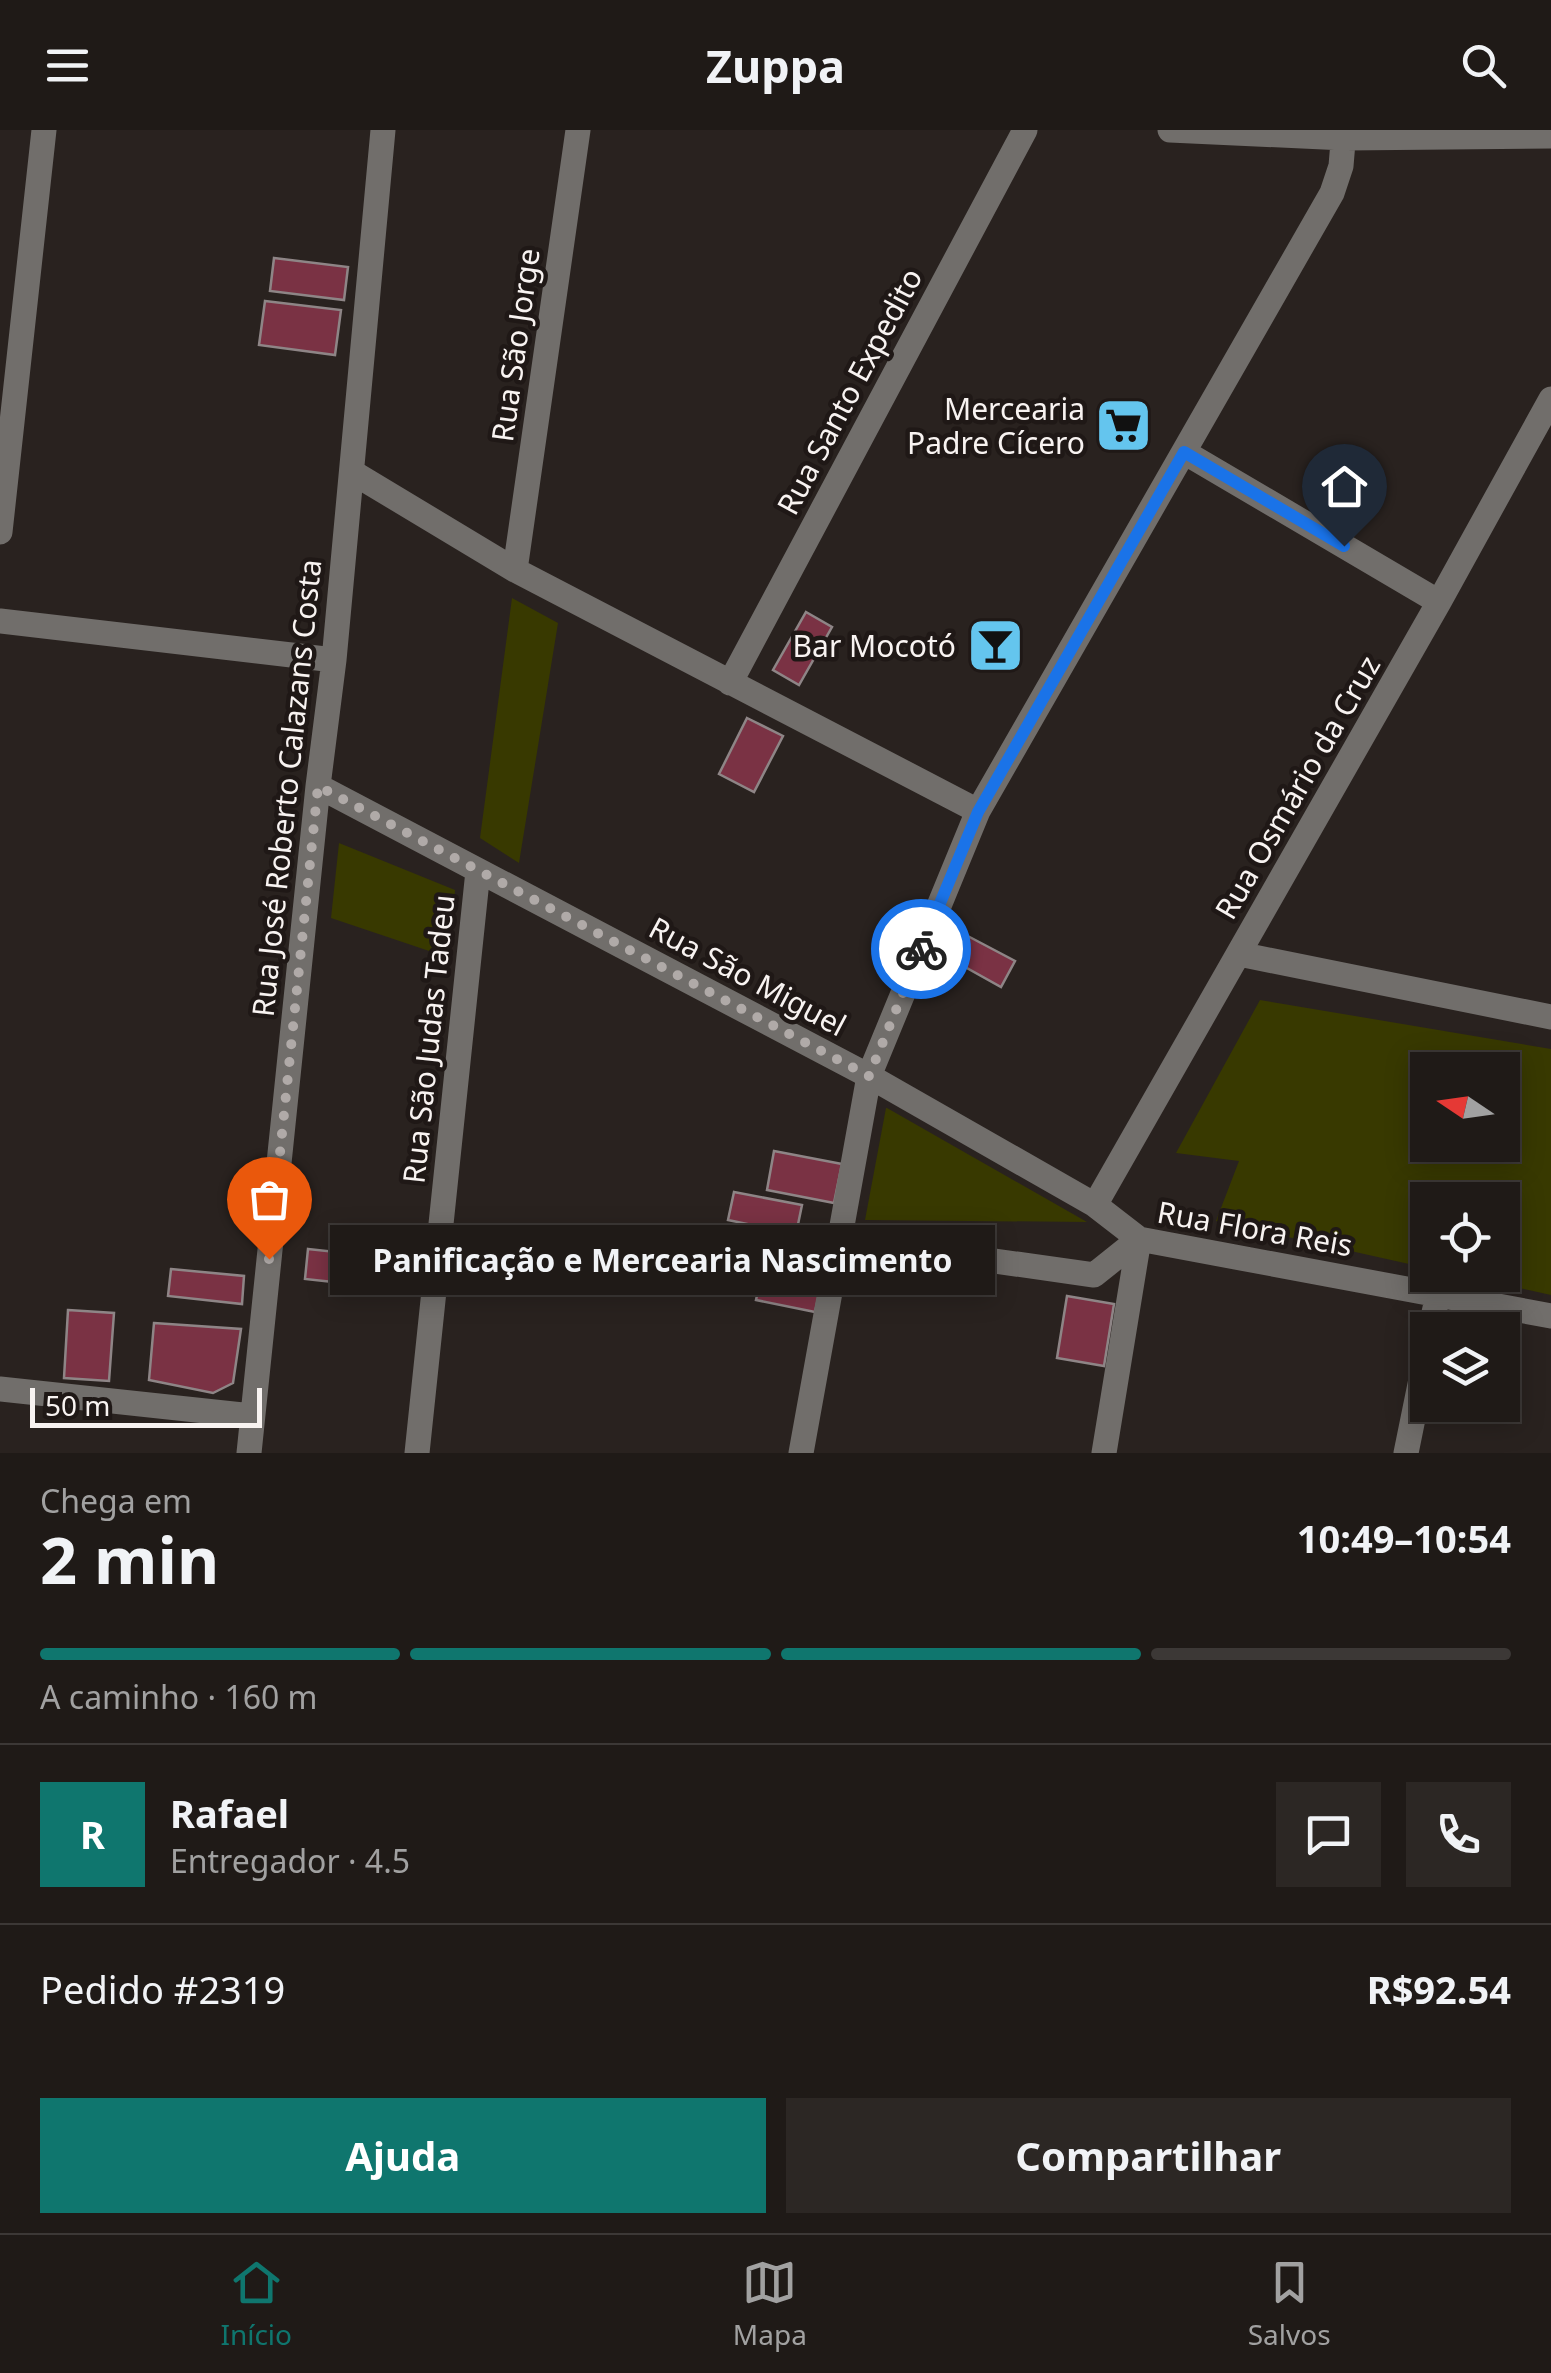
<!DOCTYPE html>
<html lang="pt">
<head>
<meta charset="utf-8">
<style>
  :root { --surface:#1f1a17; --page:#2c2724; --text:#f1f3f6; --muted:#a1a1a1; --line:#3c3836; --accent:#0f766e }
  body { margin:0; font-family:"Noto Sans",sans-serif; background:var(--page); color:var(--text); height:100vh; display:flex; flex-direction:column; font-size:38px; white-space:nowrap }
  * { box-sizing:border-box; margin:0 }
  p { font-size:32px; color:var(--muted) }
  .icon { flex:none; width:55px; height:55px; fill:none; stroke:currentColor; stroke-width:2; stroke-linecap:round; stroke-linejoin:round }
  .map { position:relative; height:1323px; overflow:hidden }
  .drawer { display:flex; flex-direction:column; background:var(--surface); flex:1 }
  .drawer>* { flex:none }
  .needle { width:65px; rotate:283deg }
  .controls { position:absolute; left:1410px; top:922px; display:grid; gap:20px }
  .controls a { display:grid; place-items:center; width:110px; height:110px; border-radius:0px; background:var(--surface); box-shadow:0 5px 25px #0003,0 0 0 2px var(--line); font-size:50px }
  .scale { position:absolute; left:30px; bottom:25px; width:232px; box-sizing:border-box; padding-left:10px; border:5px solid #f8f3f1; border-top:0; font-size:28px; line-height:35px; white-space:nowrap; color:#f8f3f1; -webkit-text-stroke:8px #1f1816; paint-order:stroke }
  .pin { position:absolute; display:grid; place-items:center; width:85px; height:85px; color:#fff; margin:-102px -42px; border-radius:50% 50% 50% 0; rotate:-45deg; box-shadow:0 0 10px #0007 }
  .pin .icon { rotate:45deg }
  .courier { position:absolute; display:grid; place-items:center; width:100px; height:100px; margin:-50px; border:8px solid #1a73e8; border-radius:50%; background:#fff; color:#222; box-shadow:0 2px 12px #0007 }
  .bubble { position:absolute; height:70px; border-radius:0px; background:var(--surface); box-shadow:0 5px 25px #0003,0 0 0 2px var(--line); font-size:32px; font-weight:700; line-height:70px; text-align:center }
  .summary em { font-style:normal; font-weight:700 }
  .summary div { display:flex; flex-direction:column-reverse }
  .summary { display:flex; align-items:center; justify-content:space-between; height:170px; padding:0 40px }
  h1 { font-size:65px; font-weight:700; line-height:75px }
  .bar { display:grid; grid-template-columns:repeat(4,1fr); gap:15px 10px; align-content:center; height:120px; padding:0 40px }
  .bar i { height:12px; border-radius:8px; background:var(--line) }
  .bar .active { background:var(--accent) }
  .bar p { grid-column:span 4 }
  .line { display:flex; align-items:center; gap:25px; padding:0 40px; border-top:2px solid var(--line) }
  .line div { flex:1 }
  .round { display:grid; place-items:center; flex:none; width:105px; height:105px; border-radius:0px; background:var(--page) }
  .button { display:flex; gap:20px; margin-top:auto; padding:20px 40px }
  .button a { flex:1; height:115px; border-radius:0px; background:var(--accent); color:#fff; font-size:40px; font-weight:700; line-height:115px; text-align:center }
  .button a+a { background:var(--page); color:var(--text) }
  header { display:flex; justify-content:space-between; align-items:center; height:130px; padding:0 40px; background:var(--surface); font-size:45px; font-weight:700 }
  .dock { display:flex; justify-content:space-around; align-items:center; height:140px; border-top:2px solid var(--line); background:var(--surface); font-size:28px; color:var(--muted) }
  .dock a { display:grid; justify-items:center; gap:5px }
  .dock .active { color:var(--accent) }
  .map>svg:first-child { display:block }
  .green { fill:#383900; fill-rule:evenodd }
  .building { fill:#7a3244; stroke:#8e8586; stroke-width:2.5 }
  .lines { fill:none; stroke-linecap:round; stroke-linejoin:round }
  .street { stroke:#716e6b; stroke-width:25 }
  .done { stroke:#b0aaa8; stroke-width:10; stroke-dasharray:0 18 }
  .route { stroke:#1a73e8; stroke-width:12 }
  .labels { text-anchor:middle; dominant-baseline:central; stroke-width:9; stroke-linejoin:round; paint-order:stroke }
  .street-label { font-size:30px; fill:#f8f3f1; stroke:#1f1816 }
  .poi-label { font-size:30px; fill:#f8f3f1; stroke:#1f1816; text-anchor:end }
</style>
</head>
<body>
<header><svg class="icon" aria-label="menu" viewBox="0 0 24 24"><path d="M4 6h16M4 12h16M4 18h16"/></svg>Zuppa<svg class="icon" aria-label="search" viewBox="0 0 24 24"><circle cx="10" cy="10" r="6"/><path d="M15 15l6 6"/></svg></header>
<div class="map">
<svg width="1551" height="1323" viewBox="0 0 1551 1323">
  <rect width="100%" height="100%" fill="#29221f"/>
  <path class="green" d="M512,468L558,493L519,733L480,708Z
    M339,713L455,760L450,828L331,788Z
    M1260,870L1551,919V1165L1460,1145H1502V1070H1428L1427,1138L1216,1091L1239,1031L1176,1023ZM1502,940V1015H1428V940Z
    M886,978H887L1087,1092L865,1090Z"/>
  <path class="building" d="M274,128L348,137L344,170L270,161Z
    M265,171L341,180L335,225L259,215Z
    M806,482L832,497L799,555L773,540Z
    M747,588L783,606L754,662L719,644Z
    M962,803L1015,831L1001,857L949,828Z
    M774,1021L842,1034L834,1073L767,1060Z
    M734,1062L802,1075L796,1104L728,1090Z
    M746,1098L826,1116L820,1144L740,1126Z
    M308,1119L355,1124L352,1154L305,1149Z
    M171,1139L244,1146L242,1174L168,1166Z
    M762,1143L821,1155L815,1182L756,1170Z
    M1067,1166L1114,1174L1104,1236L1057,1228Z
    M68,1180L114,1183L109,1251L64,1248Z
    M154,1193L241,1199L233,1253L213,1263L149,1250Z"/>
  <g class="lines">
    <path class="street" d="M1170,0L1345,8L1551,6
      M1184,322L1439,472
      M352,342L515,440L978,681
      M0,402L44,0
      M515,440L578,0
      M0,491L334,530
      M730,553L1025,0
      M318,656L869,946L1095,1075L1139,1109L1551,1186
      M1239,824L1551,887
      M1095,1075L1439,472L1551,269
      M839,1109L1094,1145L1139,1109
      M1430,1200L1438,1165
      M0,1259L252,1286
      M249,1323L318,656L334,530L383,0
      M417,1323L478,741
      M801,1323L869,946L978,681L1332,63L1341,36L1344,0
      M1104,1323L1139,1109
      M1406,1323L1428,1215"/>
  </g>
  <g class="lines">
    <path class="done" d="M269,1129L318,656L869,946L921,819"/>
    <path class="route" d="M921,819L978,682L1184,322L1344,416"/>
  </g>
  <defs>
    <symbol id="supermarket-square" viewBox="-11 -11 22 22"><rect x="-9" y="-9" width="18" height="18" rx="4" fill="#64c5ee" stroke="#1f1816"/><path d="M-6-5.5h2.5l.6 2H6L4.5 2H-2.5L-4.4-4H-6ZM-1.5 3.2a1.3 1.3 0 1 0 .1 0ZM3 3.2a1.3 1.3 0 1 0 .1 0Z" fill="#111"/></symbol>
    <symbol id="bar-square" viewBox="-11 -11 22 22"><rect x="-9" y="-9" width="18" height="18" rx="4" fill="#64c5ee" stroke="#1f1816"/><path d="M-6-5H6L.8 .8V4.5H3.5V6h-7V4.5H-.8V.8Z" fill="#111"/></symbol>
  </defs>
  <g fill-rule="evenodd">
    <use href="#supermarket-square" x="1092" y="264" width="63" height="63"/>
    <use href="#bar-square" x="964" y="484" width="63" height="63"/>
  </g>
  <g class="labels">
    <g class="street-label">
      <text transform="translate(515 215) rotate(-82)">Rua São Jorge</text>
      <text transform="translate(849 261) rotate(-62)">Rua Santo Expedito</text>
      <text transform="translate(1297 657) rotate(-60)">Rua Osmário da Cruz</text>
      <text transform="translate(286 658) rotate(-84)">Rua José Roberto Calazans Costa</text>
      <text transform="translate(748 846) rotate(28)">Rua São Miguel</text>
      <text transform="translate(428 909) rotate(-84)">Rua São Judas Tadeu</text>
      <text transform="translate(1255 1098) rotate(10)">Rua Flora Reis</text>
    </g>
    <g class="poi-label">
      <text x="1085" y="278">Mercearia<tspan x="1085" dy="34">Padre Cícero</tspan></text>
      <text x="956" y="515">Bar Mocotó</text>
    </g>
  </g>
</svg>
<div class="controls">
<a><svg class="needle" viewBox="-14 -14 28 28"><path d="M0-13l5 13h-10z" fill="#e53935"/><path d="M0 13l5-13h-10z" fill="#a1a1a1"/></svg></a>
<a><svg class="icon" aria-label="locate" viewBox="0 0 24 24"><circle cx="12" cy="12" r="6"/><path d="M12 2v4M12 18v4M2 12h4M18 12h4"/></svg></a>
<a><svg class="icon" aria-label="layers" viewBox="0 0 24 24"><path d="M12 4l9 5-9 5-9-5zM3 14l9 5 9-5"/></svg></a>
</div>
<div class="scale">50 m</div>
<div class="pin" style="left:269px;top:1129px;background:#ea580c"><svg class="icon" aria-label="bag" viewBox="0 0 24 24"><path d="M5 8h14l-1 12H6zM9 8a3 3 0 0 1 6 0"/></svg></div>
<div class="pin" style="left:1344px;top:416px;background:#1f2937"><svg class="icon" aria-label="home" viewBox="0 0 24 24"><path d="M3 11l9-7 9 7M6 9v11h12V9"/></svg></div>
<div class="courier" style="left:921px;top:819px"><svg class="icon" aria-label="bike" viewBox="0 0 24 24"><circle cx="6" cy="16" r="4"/><circle cx="18" cy="16" r="4"/><path d="M6 16l4-8h5l3 8M10 8l3 8H6M13 5h3"/></svg></div>
<div class="bubble" style="left:330px;top:1095px;width:665px">Panificação e Mercearia Nascimento</div>
</div>
<section class="drawer">
<div class="summary"><div><h1>2 min</h1><p>Chega em</p></div><em>10:49–10:54</em></div>
<div class="bar"><i class="active"></i><i class="active"></i><i class="active"></i><i></i><p>A caminho · 160 m</p></div>
<div class="line" style="height:180px"><b class="round" style="background:var(--accent);color:#fff">R</b><div><b>Rafael</b><p>Entregador · 4.5</p></div><a class="round"><svg class="icon" aria-label="chat" viewBox="0 0 24 24"><path d="M4 5h16v11H9l-5 4z"/></svg></a><a class="round"><svg class="icon" aria-label="phone" viewBox="0 0 24 24"><path d="M5 4h4l2 5-3 2q2 4 5 5l2-3 5 2v4C11 20 4 13 5 4z"/></svg></a></div>
<div class="line" style="height:130px"><div>Pedido #2319</div><b>R$92.54</b></div>
<div class="button"><a>Ajuda</a><a>Compartilhar</a></div>
</section>
<nav class="dock">
<a class="active"><svg class="icon" aria-label="home" viewBox="0 0 24 24"><path d="M3 11l9-7 9 7M6 9v11h12V9"/></svg>Início</a>
<a><svg class="icon" aria-label="map" viewBox="0 0 24 24"><path d="M3 6l6-2 6 2 6-2v14l-6 2-6-2-6 2zM9 4v14M15 6v14"/></svg>Mapa</a>
<a><svg class="icon" aria-label="saved" viewBox="0 0 24 24"><path d="M7 4h10v16l-5-4-5 4z"/></svg>Salvos</a>
</nav>
</body>
</html>
